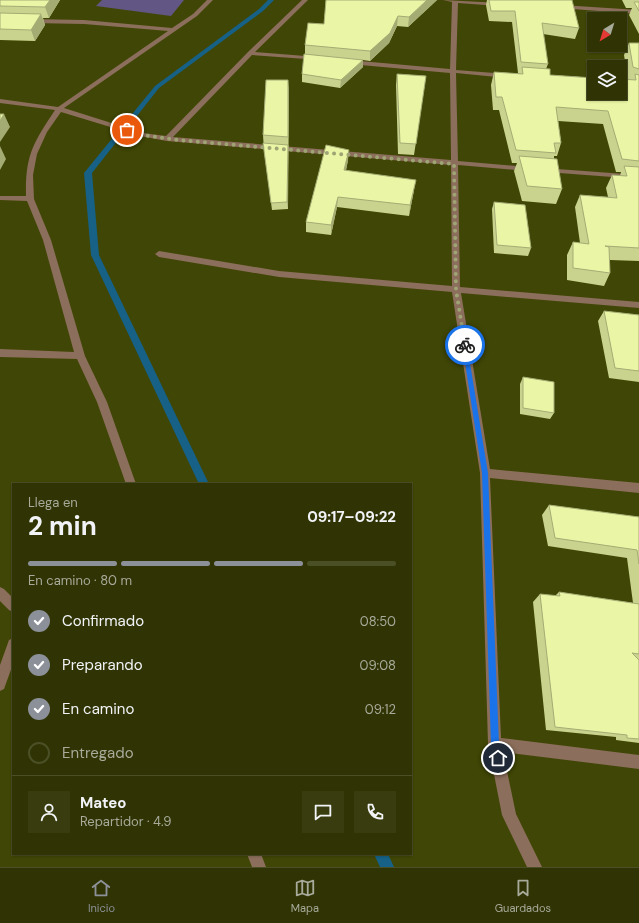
<!DOCTYPE html>
<html lang="es">
<head>
<meta charset="utf-8">
<style>
  :root { --surface:#303404; --page:#383c0e; --text:#f1f3f6; --muted:#a8aa9a; --line:#4b4f26; --accent:#8c9099 }
  body { margin:0; font-family:"DM Sans",sans-serif; background:var(--page); color:var(--text); height:100vh; display:flex; flex-direction:column; font-size:15px; white-space:nowrap }
  * { box-sizing:border-box; margin:0 }
  p { font-size:13px; color:var(--muted) }
  .icon { flex:none; width:22px; height:22px; fill:none; stroke:currentColor; stroke-width:2; stroke-linecap:round; stroke-linejoin:round }
  .map { position:relative; flex:1; overflow:hidden }
  .panel { position:absolute; left:12px; top:483px; width:400px; height:372px; display:flex; flex-direction:column; background:var(--surface); border-radius:0px; box-shadow:0 1px 3px #0004,0 0 0 1px var(--line) }
  .panel>* { flex:none }
  .needle { width:26px; rotate:218deg }
  .tools { position:absolute; left:587px; top:12px; display:grid; gap:8px }
  .tools a { display:grid; place-items:center; width:40px; height:40px; border-radius:0px; background:var(--surface); box-shadow:0 1px 3px #0004,0 0 0 1px var(--line); font-size:20px }
  .pin { position:absolute; display:grid; place-items:center; width:34px; height:34px; color:#fff; margin:-17px; border:2px solid #fff; border-radius:50%; box-shadow:0 1px 4px #0007 }
  .courier { position:absolute; display:grid; place-items:center; width:40px; height:40px; margin:-20px; border:3px solid #1a73e8; border-radius:50%; background:#fff; color:#222; box-shadow:0 1px 5px #0007 }
  .headline em { font-style:normal; font-weight:700 }
  .headline div { display:flex; flex-direction:column-reverse }
  .headline { display:flex; align-items:center; justify-content:space-between; height:68px; padding:0 16px }
  h1 { font-size:26px; font-weight:700; line-height:30px }
  .bar { display:grid; grid-template-columns:repeat(4,1fr); gap:6px 4px; align-content:center; height:48px; padding:0 16px }
  .bar i { height:5px; border-radius:3px; background:var(--line) }
  .bar .selected { background:var(--accent) }
  .bar p { grid-column:span 4 }
  .line { display:flex; align-items:center; gap:10px; padding:0 16px; border-top:1px solid var(--line) }
  .line div { flex:1 }
  .round { display:grid; place-items:center; flex:none; width:42px; height:42px; border-radius:0px; background:var(--page) }
  ol { padding:0 16px; list-style:none }
  li { display:flex; align-items:center; gap:12px; height:44px }
  li p { margin-inline-start:auto }
  li .icon { padding:4px; border-radius:50%; background:var(--accent); color:#fff; stroke-width:4 }
  li:last-child { color:var(--muted) }
  li i { width:22px; height:22px; border:2px solid var(--line); border-radius:50% }
  .tab-bar { display:flex; justify-content:space-around; align-items:center; height:56px; border-top:1px solid var(--line); background:var(--surface); font-size:11px; color:var(--muted) }
  .tab-bar a { display:grid; justify-items:center; gap:2px }
  .tab-bar .selected { color:var(--accent) }
  .map>svg:first-child { display:block }
  .green { fill:#625684 }
  .lines { fill:none; stroke-linecap:round; stroke-linejoin:round }
  .stream { fill:#166185; fill-rule:evenodd }
  .minor { fill:#8b6e5b; fill-rule:evenodd }
  .wall { fill:#c9d38e }
  .shaded-wall { fill:#a4ac74 }
  .building { fill:#eaf5a5; stroke:#a4ac74 }
  .route { fill:#1a73e8 }
  .done { stroke:#9ea474; stroke-width:4; stroke-dasharray:0 7.2 }
</style>
</head>
<body>
<div class="map">
<svg width="639" height="867" viewBox="0 0 639 867">
  <rect width="100%" height="100%" fill="#404605"/>
  <path class="green" d="M102,0H184L171,16L96,6Z"/>
  <g class="lines">
    <path class="stream" d="M268,0H274L263,11L159,88L92,173L99,255L209,484H199L91,255L84,173L155,86L259,9Z
      M374,854H388L394,867H380Z"/>
    <path class="minor" d="M207,0H213L197,16L64,108L143,133L166,136L248,52L302,0H308L255,52L318,57L321,59L320,60L252,55L173,137L451,160L450,73L349,64L346,62L349,60L450,69L452,2L443,0L501,3L502,4L499,6L458,3L456,70L507,74L510,76L507,78L456,73L458,161L528,167L532,169L528,171L458,165L460,287L639,302V308L461,293L490,469L639,483V493L490,478L501,738L639,755V769L503,752L516,814L542,867H527L502,815L488,744L480,473L452,292L279,277L159,257L155,254L159,251L279,271L452,286L451,165L167,141L140,136L61,112L47,132L37,154L33,175L34,199L51,240L85,356L107,402L136,484H126L97,402L77,359L0,357V349L74,352L43,240L27,201L0,200V196H26C25,156 33,143 55,110L0,103V99L58,107L168,31L84,24L31,23L28,21L31,19L84,20L172,28L193,14Z
      M561,5L639,10V14L559,8L558,7Z
      M543,168L639,175V179L546,172H543Z
      M0,587L4,589L13,598V612L9,610L0,601Z
      M13,638V664L4,689L0,691V665L9,640Z
      M247,854H261L266,867H252Z"/>
  </g>
  <path class="wall" d="M0,0H60L49,18H43L45,25L35,41L0,40Z
    M326,0H437L408,27L397,26L389,43L370,61L363,60V67L340,88L302,82V74L305,54V45L324,24Z
    M487,0H568L579,28L575,39L543,34L548,64L546,69L550,75L628,80L624,55L629,43H639V261L610,260V273L604,286L567,280V255L573,242L580,243L575,207L580,195L608,197L606,188L612,175L620,176L621,172H616L603,124L558,121L561,143L557,156H554V159L562,189L556,204L522,201L514,171L517,163H512L499,110H493L491,85L494,72L520,74L518,73L512,22L489,21L486,5Z
    M622,0H639V34L629,15L632,8H626Z
    M397,74L426,76L414,155L398,154L396,85Z
    M289,88L288,209L272,210L264,150L263,135Z
    M348,160L346,170L414,190L409,216L337,207L331,235L306,232V222Z
    M494,202L531,248L528,256L494,253L492,209Z
    M604,311L639,315V382L609,378L598,321Z
    M523,377L554,413L550,419L520,414V384Z
    M549,505L639,517V743L616,740V737L546,730L533,602L540,594L555,596L559,592L633,603L627,558L548,546L542,515Z"/>
  <path class="shaded-wall" d="M50,0H60L49,18L45,7Z
    M427,0H437L408,27L409,17Z
    M41,14L45,25L35,41L31,30Z
    M398,16L397,26L389,43L370,61V51Z
    M363,60V67L340,88L341,80Z
    M288,80L289,88L288,145Z
    M4,114L10,127L0,142V121Z
    M288,145V209L287,202Z
    M0,146L6,159L0,170Z
    M349,150L348,160L344,180V170Z
    M416,180L414,190L409,216L410,205Z
    M338,197L337,207L331,235V225Z"/>
  <path class="building" d="M0,0H50L45,7L0,6Z
    M326,0H427L409,17L398,16L390,33L370,51L305,45L308,23L324,24Z
    M489,0H572L579,28L542,23L548,64L521,62L515,11H491Z
    M634,2H639V11Z
    M0,13L41,14L31,30L0,29Z
    M629,43H639V69L633,67Z
    M304,54L363,60L341,80L302,74Z
    M522,67L550,69V75L594,78V93H620V79L636,80L635,74L639,75V161L622,159L608,111L556,107L561,143H554L556,153L516,150L502,97H496L494,72L523,74Z
    M397,74L426,76L416,144L400,143Z
    M266,80H288V137L263,135Z
    M0,114H4L0,121Z
    M263,143L288,145L287,202L271,203Z
    M326,145L349,150L344,170L416,180L410,205L338,197L331,225L306,222Z
    M519,156L557,159L562,189L527,186Z
    M624,166L639,167V248L605,246L609,247L610,273L573,268V242L589,244L580,195L617,198L612,175L627,176Z
    M494,202L525,205L531,248L497,245Z
    M604,311L639,315V371L615,368Z
    M523,377L554,382V413L523,408Z
    M549,505L639,517V564L637,550L555,538Z
    M559,592L639,604V654L632,653L639,660V739L627,738V735L555,727L540,594L560,596Z"/>
  <path class="route" d="M462,343L467,345L488,473L499,744L502,758L498,763L493,758L491,744L482,473Z"/>
  <g class="lines">
    <path class="done" d="M127,130L142,135L178,140L454,164L456,290L465,345"/>
  </g>
</svg>
<div class="tools">
<a><svg class="needle" viewBox="-14 -14 28 28"><path d="M0-13l5 13h-10z" fill="#e53935"/><path d="M0 13l5-13h-10z" fill="#a8aa9a"/></svg></a>
<a><svg class="icon" aria-label="layers" viewBox="0 0 24 24"><path d="M12 4l9 5-9 5-9-5zM3 14l9 5 9-5"/></svg></a>
</div>
<div class="pin" style="left:127px;top:130px;background:#ea580c"><svg class="icon" aria-label="bag" viewBox="0 0 24 24"><path d="M5 8h14l-1 12H6zM9 8a3 3 0 0 1 6 0"/></svg></div>
<div class="pin" style="left:498px;top:758px;background:#1f2937"><svg class="icon" aria-label="home" viewBox="0 0 24 24"><path d="M3 11l9-7 9 7M6 9v11h12V9"/></svg></div>
<div class="courier" style="left:465px;top:345px"><svg class="icon" aria-label="bike" viewBox="0 0 24 24"><circle cx="6" cy="16" r="4"/><circle cx="18" cy="16" r="4"/><path d="M6 16l4-8h5l3 8M10 8l3 8H6M13 5h3"/></svg></div>
<section class="panel">
<div class="headline"><div><h1>2 min</h1><p>Llega en</p></div><em>09:17–09:22</em></div>
<div class="bar"><i class="selected"></i><i class="selected"></i><i class="selected"></i><i></i><p>En camino · 80 m</p></div>
<ol>
<li><svg class="icon" aria-label="check" viewBox="0 0 24 24"><path d="M5 12l5 5 9-10"/></svg>Confirmado<p>08:50</p></li>
<li><svg class="icon" aria-label="check" viewBox="0 0 24 24"><path d="M5 12l5 5 9-10"/></svg>Preparando<p>09:08</p></li>
<li><svg class="icon" aria-label="check" viewBox="0 0 24 24"><path d="M5 12l5 5 9-10"/></svg>En camino<p>09:12</p></li>
<li><i></i>Entregado</li>
</ol>
<div class="line" style="height:72px"><a class="round"><svg class="icon" aria-label="person" viewBox="0 0 24 24"><circle cx="12" cy="8" r="4"/><path d="M4 21q1-7 8-7t8 7"/></svg></a><div><b>Mateo</b><p>Repartidor · 4.9</p></div><a class="round"><svg class="icon" aria-label="chat" viewBox="0 0 24 24"><path d="M4 5h16v11H9l-5 4z"/></svg></a><a class="round"><svg class="icon" aria-label="phone" viewBox="0 0 24 24"><path d="M5 4h4l2 5-3 2q2 4 5 5l2-3 5 2v4C11 20 4 13 5 4z"/></svg></a></div>
</section>
</div>
<nav class="tab-bar">
<a class="selected"><svg class="icon" aria-label="home" viewBox="0 0 24 24"><path d="M3 11l9-7 9 7M6 9v11h12V9"/></svg>Inicio</a>
<a><svg class="icon" aria-label="map" viewBox="0 0 24 24"><path d="M3 6l6-2 6 2 6-2v14l-6 2-6-2-6 2zM9 4v14M15 6v14"/></svg>Mapa</a>
<a><svg class="icon" aria-label="saved" viewBox="0 0 24 24"><path d="M7 4h10v16l-5-4-5 4z"/></svg>Guardados</a>
</nav>
</body>
</html>
